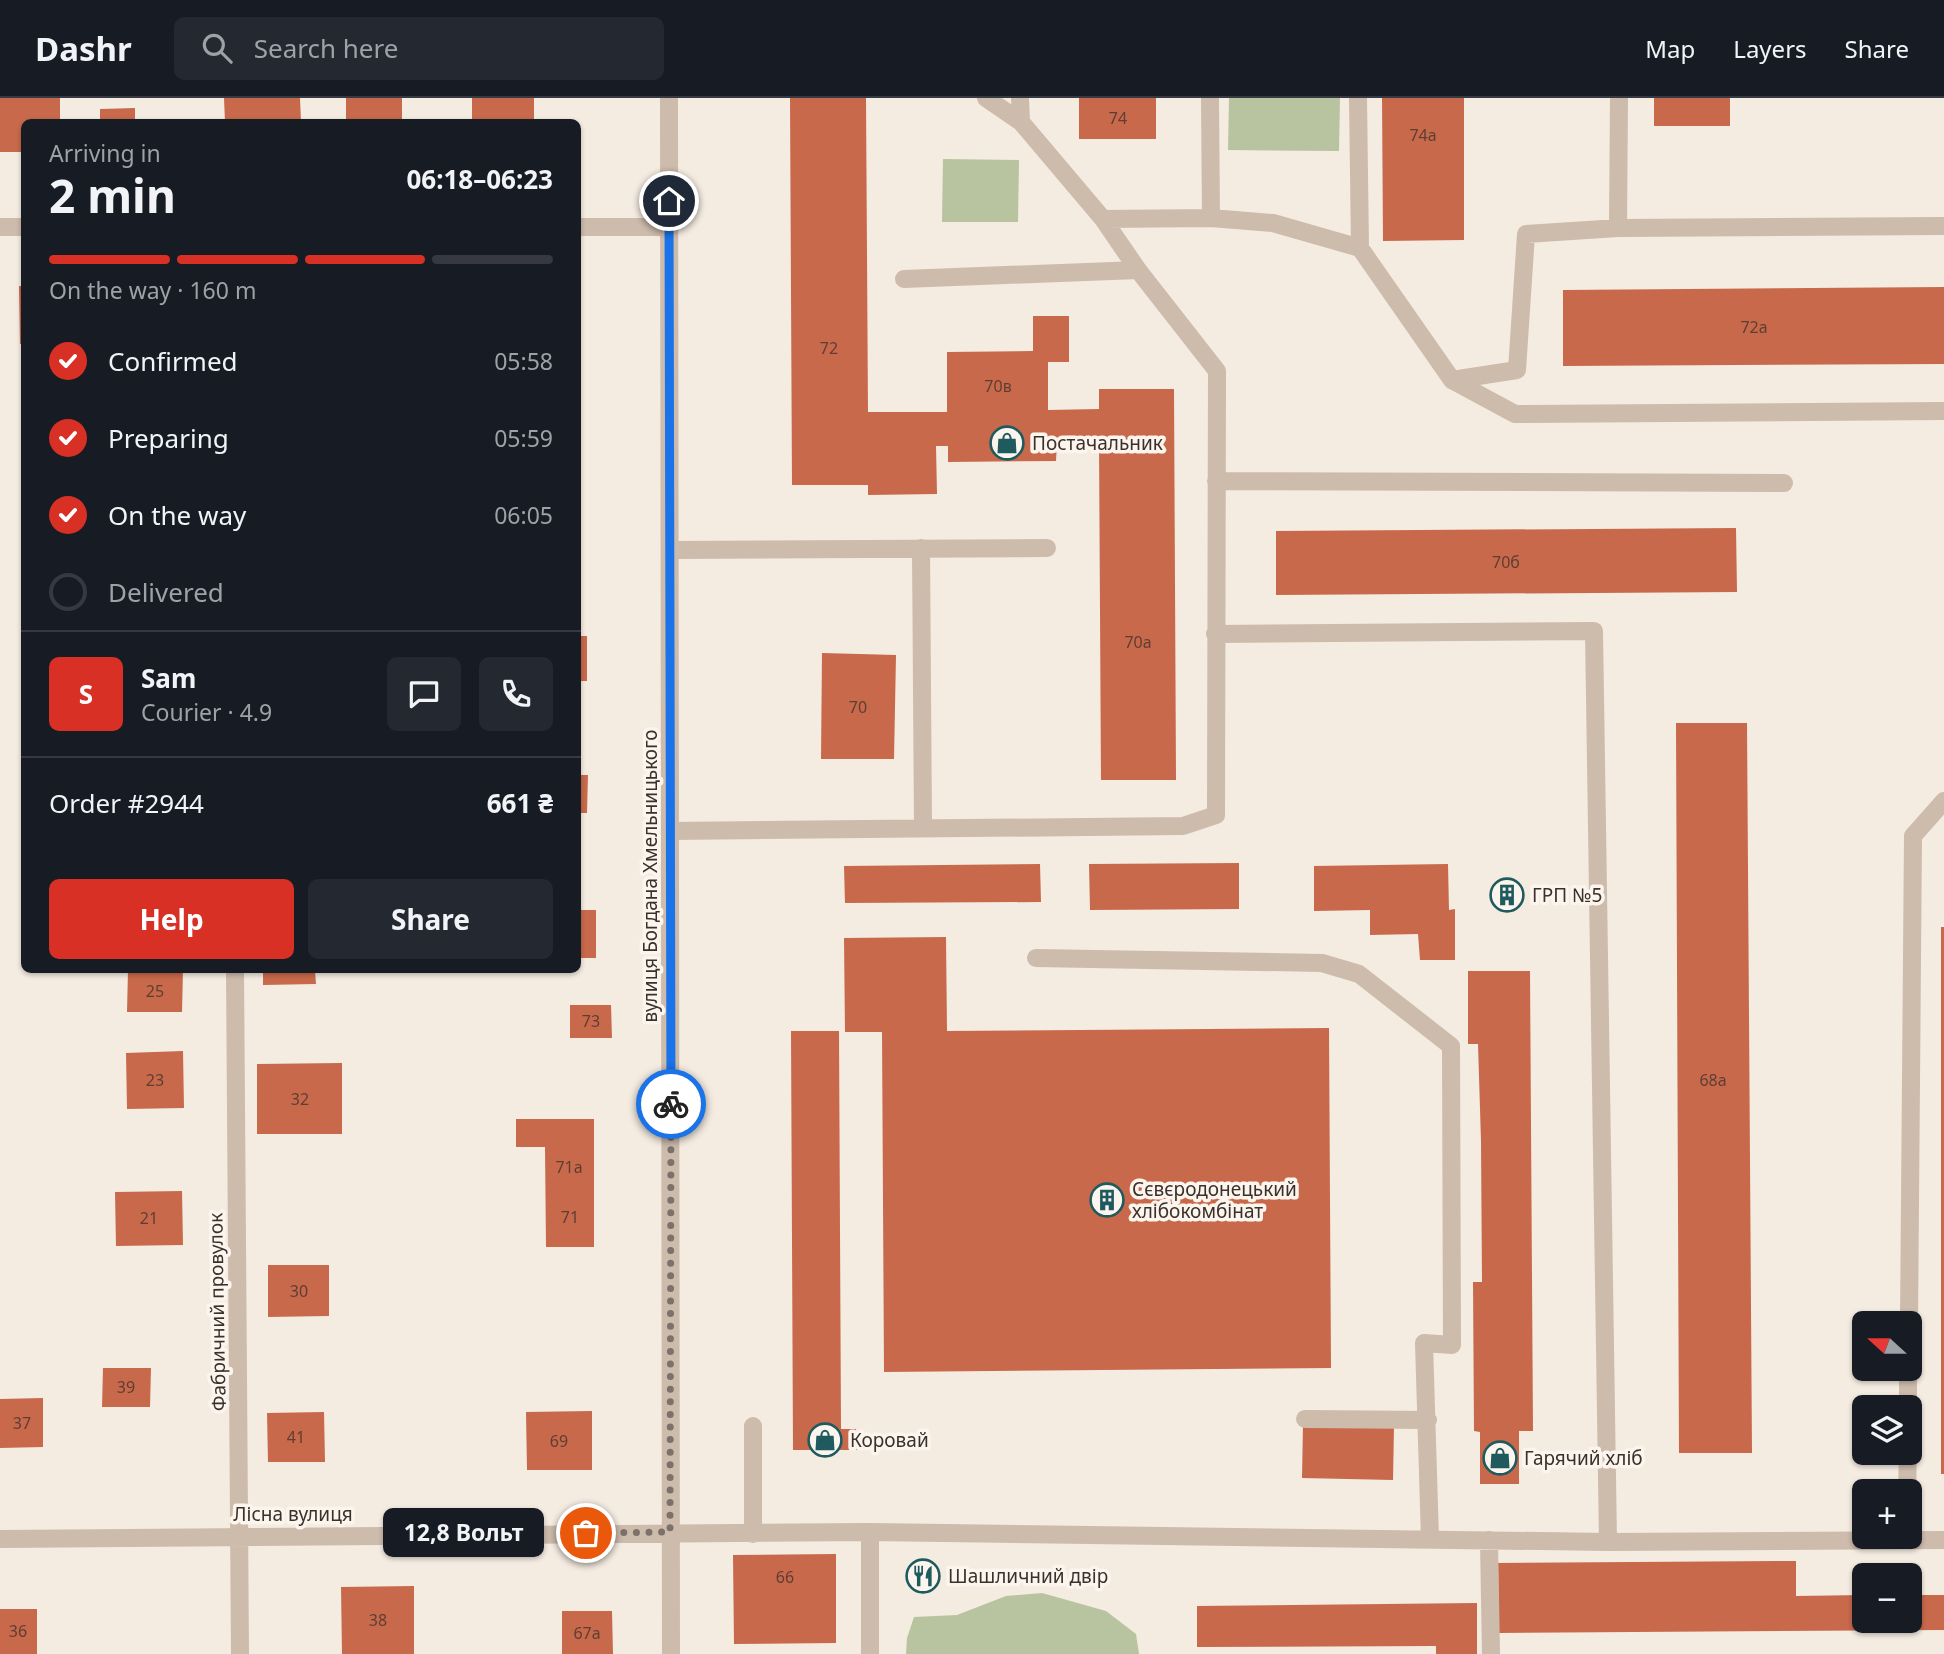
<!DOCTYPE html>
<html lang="en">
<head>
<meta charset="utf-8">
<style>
  :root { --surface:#171b24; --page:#242831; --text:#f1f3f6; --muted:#9ea1a6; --line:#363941; --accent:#d93025 }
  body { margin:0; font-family:"Noto Sans",sans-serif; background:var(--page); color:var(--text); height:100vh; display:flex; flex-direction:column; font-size:26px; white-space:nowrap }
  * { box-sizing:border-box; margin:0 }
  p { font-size:23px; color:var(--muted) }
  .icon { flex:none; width:38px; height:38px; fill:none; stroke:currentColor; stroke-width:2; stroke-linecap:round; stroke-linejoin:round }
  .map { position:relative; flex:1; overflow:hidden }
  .drawer { position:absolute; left:21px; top:21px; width:560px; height:854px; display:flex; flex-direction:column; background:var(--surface); border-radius:10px; box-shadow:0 2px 5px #0004 }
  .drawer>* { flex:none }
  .needle { width:46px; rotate:291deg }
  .fabs { position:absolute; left:1852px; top:1213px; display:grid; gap:14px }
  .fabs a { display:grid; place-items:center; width:70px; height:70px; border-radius:10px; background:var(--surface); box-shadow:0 2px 5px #0004; font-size:35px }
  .pin { position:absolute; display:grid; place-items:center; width:60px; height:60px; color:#fff; margin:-30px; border:4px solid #fff; border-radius:50%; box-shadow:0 2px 7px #0007 }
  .courier { position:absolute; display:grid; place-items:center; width:70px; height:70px; margin:-35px; border:5px solid #1a73e8; border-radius:50%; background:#fff; color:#222; box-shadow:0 2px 9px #0007 }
  .bubble { position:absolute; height:49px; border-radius:10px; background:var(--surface); box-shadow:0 2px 5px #0004; font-size:23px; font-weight:700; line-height:49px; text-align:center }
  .overview em { font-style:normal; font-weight:700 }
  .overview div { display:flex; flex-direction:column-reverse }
  .overview { display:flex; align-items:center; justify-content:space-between; height:119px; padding:0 28px }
  h1 { font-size:46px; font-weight:700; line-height:52px }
  .bar { display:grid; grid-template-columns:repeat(4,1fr); gap:10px 7px; align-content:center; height:84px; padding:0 28px }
  .bar i { height:9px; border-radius:5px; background:var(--line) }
  .bar .on { background:var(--accent) }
  .bar p { grid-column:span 4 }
  .line { display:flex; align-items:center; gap:18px; padding:0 28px; border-top:2px solid var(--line) }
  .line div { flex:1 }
  .round { display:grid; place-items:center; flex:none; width:74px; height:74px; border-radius:10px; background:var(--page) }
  ol { padding:0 28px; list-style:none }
  li { display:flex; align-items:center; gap:21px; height:77px }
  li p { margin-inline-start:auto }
  li .icon { padding:7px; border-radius:50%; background:var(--accent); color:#fff; stroke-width:4 }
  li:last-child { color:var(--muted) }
  li i { width:38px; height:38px; border:4px solid var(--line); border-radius:50% }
  .action { display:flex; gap:14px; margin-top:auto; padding:14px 28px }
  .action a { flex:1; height:80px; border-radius:10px; background:var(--accent); color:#fff; font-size:28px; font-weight:700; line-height:80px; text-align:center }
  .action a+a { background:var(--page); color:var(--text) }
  header { display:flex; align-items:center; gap:42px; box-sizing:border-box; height:98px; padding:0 35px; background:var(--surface); border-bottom:2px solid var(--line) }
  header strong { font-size:33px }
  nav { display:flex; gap:38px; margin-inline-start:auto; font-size:24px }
  .search { width:490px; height:63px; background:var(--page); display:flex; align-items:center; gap:18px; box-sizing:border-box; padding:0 24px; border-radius:10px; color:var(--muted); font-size:26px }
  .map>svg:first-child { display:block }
  .green { fill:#b8c4a0 }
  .building { fill:#c8694b }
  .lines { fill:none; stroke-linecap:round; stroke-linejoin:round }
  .minor { stroke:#cdbbac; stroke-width:18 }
  .done { stroke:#7c716b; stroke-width:7; stroke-dasharray:0 12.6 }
  .route { stroke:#1a73e8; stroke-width:9 }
  .labels { text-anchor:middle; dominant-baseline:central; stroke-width:7; stroke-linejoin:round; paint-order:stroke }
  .number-label { font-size:16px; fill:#5e3e33 }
  .poi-label { font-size:19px; fill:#3b302b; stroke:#fbf5ee; text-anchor:start }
  .street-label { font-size:19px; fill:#3b302b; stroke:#fbf5ee }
</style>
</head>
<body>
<header>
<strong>Dashr</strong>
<div class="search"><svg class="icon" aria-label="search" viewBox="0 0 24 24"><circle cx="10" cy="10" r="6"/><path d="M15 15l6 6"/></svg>Search here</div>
<nav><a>Map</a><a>Layers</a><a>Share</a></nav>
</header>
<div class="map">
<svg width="1944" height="1556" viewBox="0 0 1944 1556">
  <rect width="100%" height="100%" fill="#f4ebe1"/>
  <path class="green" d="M1229,0H1340L1339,53L1228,52Z
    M943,61L1019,62L1018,124H942Z
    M1042,1495L1106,1513L1136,1536L1139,1556H906L907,1540L914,1519L957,1517L1006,1498Z"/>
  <path class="building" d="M0,0H60V24H24V54H0Z
    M224,0H300L301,24H225Z
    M346,0H402V24H346Z
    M472,0H534V24H472Z
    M790,0H866L868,314H947V254L1033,253V218H1069V264H1048V312L1099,311V291H1174L1176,682H1101L1099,343H1057L1056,363L948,364V348H936L937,396L868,397V387H792Z
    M1079,0H1156V41H1079Z
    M1382,0H1464V142L1383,143Z
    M1654,0H1730V28H1654Z
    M135,10V24H100V11Z
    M19,188H24V246H20Z
    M1944,189V266L1563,268V192Z
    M578,398H580V444H578Z
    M1736,430L1737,494L1276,497V433Z
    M578,538H587V583H578Z
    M822,555L896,557L894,661H821Z
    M1676,625H1747L1752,1355H1679Z
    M578,677H588L587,715H578Z
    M1239,765V811L1090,812L1089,766Z
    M1040,766L1041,804L845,805L844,768Z
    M1448,766L1449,812L1455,811V862H1420L1418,836L1370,837V812L1314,813V768Z
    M1491,790H1523V804L1491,803Z
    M578,812H596V860H578Z
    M1941,829H1944V1376H1941Z
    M946,839L947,933L1329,930L1331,1270L884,1274L882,934H845L844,840Z
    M128,872H183L182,914H127Z
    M263,872H315L316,886L263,887Z
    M1468,873H1530L1533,1333H1519V1386H1480V1334L1474,1333L1473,1184H1482L1481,1043L1478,946H1468Z
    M570,907H611L612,940H570Z
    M791,933H839L841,1331H856L857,1352H793Z
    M183,953L184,1010L127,1011L126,955Z
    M342,965V1036H257V966Z
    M516,1021H594V1149H546L545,1049H516Z
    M182,1093L183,1147L116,1148L115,1094Z
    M268,1167H329V1218L268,1219Z
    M103,1270H151L150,1309H102Z
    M43,1300V1349L0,1350V1301Z
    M592,1313V1372H527L526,1314Z
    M324,1314L325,1364H268L267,1315Z
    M1303,1327L1394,1328L1393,1382L1302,1380Z
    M836,1456V1545L734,1546L733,1457Z
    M1796,1463V1498L1864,1497V1522H1909V1497H1944V1532L1499,1535L1498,1465Z
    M414,1488V1556H342L341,1489Z
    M1477,1505V1556H1436V1548L1197,1549V1508Z
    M0,1511H37V1556H0Z
    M562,1513H612L613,1556H562Z"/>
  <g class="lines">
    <path class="minor" d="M669,0L671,1556
      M986,0L1021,24L1103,121L1211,120L1273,125L1360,150L1452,282L1517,272L1526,136L1618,130L1944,128
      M1020,0L1021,24
      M1210,0L1211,120
      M1358,0L1360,150
      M0,129H24
      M578,129H669
      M1618,130L1619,0
      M904,181L1138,172
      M1452,282L1515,316L1944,313
      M1216,383L1784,385
      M921,450L923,730
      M670,452L1047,450
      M1215,536L1594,533L1608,1444
      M671,733L1183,728L1216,717L1217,273L1138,172L1103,121
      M1036,860L1322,865L1359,876L1451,948L1452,1247L1424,1245L1430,1441
      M235,872L240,1556
      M1909,1225L1913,738L1944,703
      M1908,1309V1270
      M1305,1321L1428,1322
      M1907,1393L1908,1354
      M753,1436V1328
      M0,1441L870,1434L1608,1444L1944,1442
      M1489,1442L1491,1556
      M870,1556V1434"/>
  </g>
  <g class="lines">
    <path class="done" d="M586,1435L670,1434L671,1006"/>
    <path class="route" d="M669,103L671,1006"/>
  </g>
  <defs>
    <symbol id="shop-ring" viewBox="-11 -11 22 22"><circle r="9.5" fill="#fbf5ee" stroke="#1f5a5e" stroke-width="1.5"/><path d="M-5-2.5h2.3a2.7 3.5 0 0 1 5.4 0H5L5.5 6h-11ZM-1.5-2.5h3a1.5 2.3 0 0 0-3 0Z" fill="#1f5a5e"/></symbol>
    <symbol id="building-ring" viewBox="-11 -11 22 22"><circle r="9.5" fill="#fbf5ee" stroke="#1f5a5e" stroke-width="1.5"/><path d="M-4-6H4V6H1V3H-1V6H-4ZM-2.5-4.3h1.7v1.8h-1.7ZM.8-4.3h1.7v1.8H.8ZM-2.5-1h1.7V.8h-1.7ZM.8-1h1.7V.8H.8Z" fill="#1f5a5e"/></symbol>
    <symbol id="restaurant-ring" viewBox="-11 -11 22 22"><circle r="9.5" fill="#fbf5ee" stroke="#1f5a5e" stroke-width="1.5"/><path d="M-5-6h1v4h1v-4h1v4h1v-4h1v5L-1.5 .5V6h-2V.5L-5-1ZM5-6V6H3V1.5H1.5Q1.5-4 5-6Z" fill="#1f5a5e"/></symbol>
  </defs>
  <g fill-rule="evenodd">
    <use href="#shop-ring" x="988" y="326" width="38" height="38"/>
    <use href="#building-ring" x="1488" y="778" width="38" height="38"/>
    <use href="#building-ring" x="1088" y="1083" width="38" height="38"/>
    <use href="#shop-ring" x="806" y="1323" width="38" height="38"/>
    <use href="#shop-ring" x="1481" y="1341" width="38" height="38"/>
    <use href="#restaurant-ring" x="904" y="1459" width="38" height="38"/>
  </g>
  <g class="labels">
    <g class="number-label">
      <text x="1118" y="20">74</text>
      <text x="1423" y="37">74а</text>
      <text x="1754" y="229">72а</text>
      <text x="829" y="250">72</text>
      <text x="998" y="288">70в</text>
      <text x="1506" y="464">70б</text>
      <text x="1138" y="544">70а</text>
      <text x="858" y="609">70</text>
      <text x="155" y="893">25</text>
      <text x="591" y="923">73</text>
      <text x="155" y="982">23</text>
      <text x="1713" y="982">68а</text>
      <text x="300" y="1001">32</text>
      <text x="569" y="1069">71а</text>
      <text x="570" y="1119">71</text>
      <text x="149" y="1120">21</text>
      <text x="299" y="1193">30</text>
      <text x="126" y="1289">39</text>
      <text x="22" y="1325">37</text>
      <text x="296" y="1339">41</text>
      <text x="559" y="1343">69</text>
      <text x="785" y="1479">66</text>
      <text x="378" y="1522">38</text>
      <text x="18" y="1533">36</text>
      <text x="587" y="1535">67а</text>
    </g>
    <g class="poi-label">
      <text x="1032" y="345">Постачальник</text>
      <text x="1532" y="797">ГРП №5</text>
      <text x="1132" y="1091">Сєвєродонецький<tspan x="1132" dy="22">хлібокомбінат</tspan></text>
      <text x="850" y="1342">Коровай</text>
      <text x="1524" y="1360">Гарячий хліб</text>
      <text x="948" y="1478">Шашличний двір</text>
    </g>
    <g class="street-label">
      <text transform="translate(650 778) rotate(-90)">вулиця Богдана Хмельницького</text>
      <text transform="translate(217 1214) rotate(-91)">Фабричний провулок</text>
      <text x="293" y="1416">Лісна вулиця</text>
    </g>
  </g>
</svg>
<div class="fabs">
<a><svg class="needle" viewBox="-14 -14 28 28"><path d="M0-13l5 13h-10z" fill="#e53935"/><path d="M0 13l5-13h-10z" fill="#9ea1a6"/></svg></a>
<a><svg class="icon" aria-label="layers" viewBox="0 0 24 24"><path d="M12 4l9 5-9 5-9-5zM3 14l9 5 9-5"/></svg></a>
<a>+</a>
<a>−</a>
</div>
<div class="pin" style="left:586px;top:1435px;background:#ea580c"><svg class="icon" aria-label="bag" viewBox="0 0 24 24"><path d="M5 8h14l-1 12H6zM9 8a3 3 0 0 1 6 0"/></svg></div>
<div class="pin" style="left:669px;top:103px;background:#1f2937"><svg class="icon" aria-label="home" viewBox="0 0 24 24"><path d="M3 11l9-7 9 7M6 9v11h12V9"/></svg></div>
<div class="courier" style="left:671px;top:1006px"><svg class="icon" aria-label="bike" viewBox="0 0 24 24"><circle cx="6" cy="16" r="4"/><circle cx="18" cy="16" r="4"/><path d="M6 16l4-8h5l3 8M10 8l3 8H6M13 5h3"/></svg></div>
<div class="bubble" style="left:383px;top:1410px;width:161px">12,8 Вольт</div>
<section class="drawer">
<div class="overview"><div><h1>2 min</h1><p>Arriving in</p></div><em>06:18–06:23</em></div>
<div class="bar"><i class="on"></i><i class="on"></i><i class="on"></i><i></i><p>On the way · 160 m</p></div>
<ol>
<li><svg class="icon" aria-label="check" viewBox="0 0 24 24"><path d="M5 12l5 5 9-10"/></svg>Confirmed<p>05:58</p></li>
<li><svg class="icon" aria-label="check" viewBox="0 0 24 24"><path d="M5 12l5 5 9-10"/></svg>Preparing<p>05:59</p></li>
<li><svg class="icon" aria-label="check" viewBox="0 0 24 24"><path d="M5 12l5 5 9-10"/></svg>On the way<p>06:05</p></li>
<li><i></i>Delivered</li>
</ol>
<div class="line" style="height:126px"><b class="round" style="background:var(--accent);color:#fff">S</b><div><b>Sam</b><p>Courier · 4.9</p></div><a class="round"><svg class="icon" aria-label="chat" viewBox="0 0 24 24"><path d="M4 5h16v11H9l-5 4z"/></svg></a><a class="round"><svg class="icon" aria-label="phone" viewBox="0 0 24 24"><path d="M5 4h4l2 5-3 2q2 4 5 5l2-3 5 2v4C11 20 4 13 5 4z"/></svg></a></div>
<div class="line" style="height:91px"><div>Order #2944</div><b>661 ₴</b></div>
<div class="action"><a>Help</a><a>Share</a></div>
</section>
</div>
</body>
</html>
